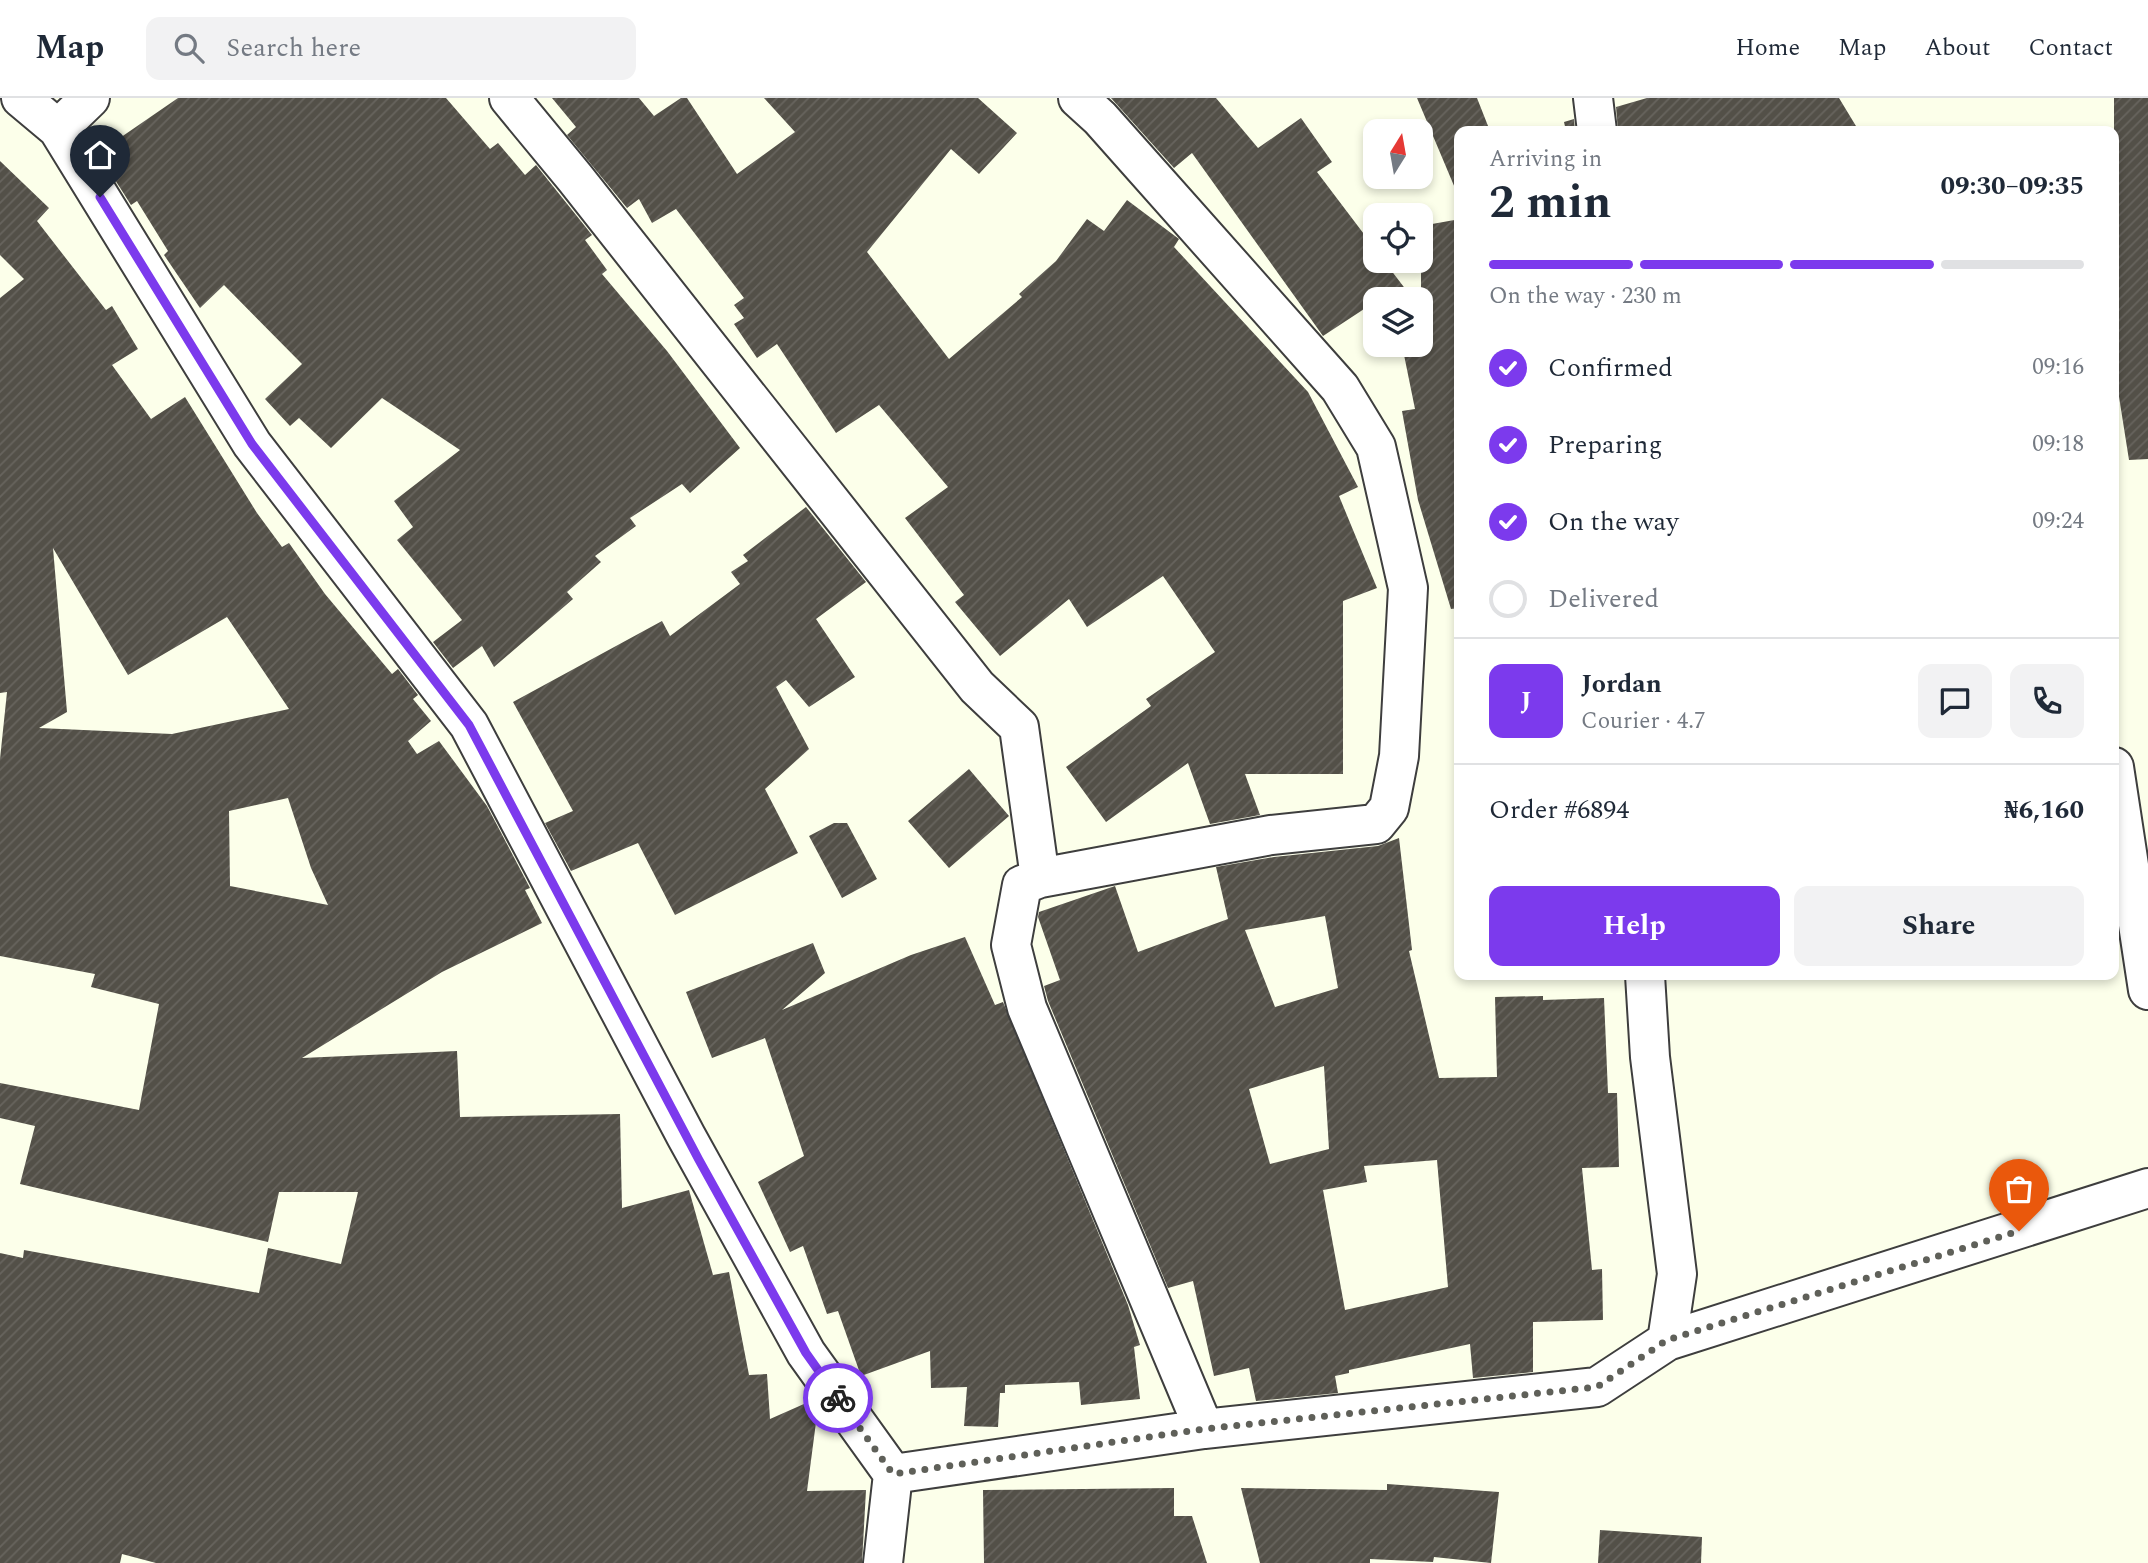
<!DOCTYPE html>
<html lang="en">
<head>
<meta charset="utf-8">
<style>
  :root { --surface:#fff; --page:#f2f2f3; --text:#1f2937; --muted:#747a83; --line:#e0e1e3; --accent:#7c3aed }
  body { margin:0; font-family:Spectral,serif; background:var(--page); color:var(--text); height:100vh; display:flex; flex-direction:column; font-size:26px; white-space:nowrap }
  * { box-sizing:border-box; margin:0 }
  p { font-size:23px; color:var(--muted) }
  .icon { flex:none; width:38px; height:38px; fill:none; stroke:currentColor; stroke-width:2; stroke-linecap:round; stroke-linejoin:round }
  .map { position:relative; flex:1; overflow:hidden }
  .panel { position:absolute; left:1454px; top:28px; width:665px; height:854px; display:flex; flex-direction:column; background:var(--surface); border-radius:14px; box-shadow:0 4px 10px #0003 }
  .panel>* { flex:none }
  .needle { width:46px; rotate:11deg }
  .fabs { position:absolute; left:1363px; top:21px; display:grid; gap:14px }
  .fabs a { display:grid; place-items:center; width:70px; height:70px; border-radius:14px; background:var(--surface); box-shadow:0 4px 10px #0003; font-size:35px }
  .pin { position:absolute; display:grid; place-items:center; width:60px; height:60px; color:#fff; margin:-72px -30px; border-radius:50% 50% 50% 0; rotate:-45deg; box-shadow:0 0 7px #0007 }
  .pin .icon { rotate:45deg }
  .courier { position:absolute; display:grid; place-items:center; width:70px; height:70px; margin:-35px; border:5px solid #7c3aed; border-radius:50%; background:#fff; color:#222; box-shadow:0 2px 9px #0007 }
  .head em { font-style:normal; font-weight:700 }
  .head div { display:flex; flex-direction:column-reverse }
  .head { display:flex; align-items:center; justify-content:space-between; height:119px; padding:0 35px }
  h1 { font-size:46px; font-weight:700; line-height:52px }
  .bar { display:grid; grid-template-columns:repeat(4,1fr); gap:10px 7px; align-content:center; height:84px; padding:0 35px }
  .bar i { height:9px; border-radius:5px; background:var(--line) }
  .bar .selected { background:var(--accent) }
  .bar p { grid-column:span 4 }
  .line { display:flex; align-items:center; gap:18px; padding:0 35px; border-top:2px solid var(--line) }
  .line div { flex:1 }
  .round { display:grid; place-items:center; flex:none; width:74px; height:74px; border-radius:14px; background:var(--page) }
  ol { padding:0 35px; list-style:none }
  li { display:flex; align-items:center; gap:21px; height:77px }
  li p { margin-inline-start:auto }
  li .icon { padding:7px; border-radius:50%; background:var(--accent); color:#fff; stroke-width:4 }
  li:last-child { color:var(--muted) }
  li i { width:38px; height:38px; border:4px solid var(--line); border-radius:50% }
  .primary-button { display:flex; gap:14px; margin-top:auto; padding:14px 35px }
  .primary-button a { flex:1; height:80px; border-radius:14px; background:var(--accent); color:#fff; font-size:28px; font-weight:700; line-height:80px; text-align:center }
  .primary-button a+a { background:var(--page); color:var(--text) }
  header { display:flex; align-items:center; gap:42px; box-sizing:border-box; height:98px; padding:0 35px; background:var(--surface); border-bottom:2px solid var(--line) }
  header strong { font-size:33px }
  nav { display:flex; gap:38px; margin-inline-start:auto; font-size:24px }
  .search { width:490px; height:63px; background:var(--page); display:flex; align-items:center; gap:18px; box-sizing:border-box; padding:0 24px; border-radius:14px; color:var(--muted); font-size:26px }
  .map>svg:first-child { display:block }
  .building { fill:url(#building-hatch); fill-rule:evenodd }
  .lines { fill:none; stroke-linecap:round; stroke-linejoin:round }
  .minor-casing { stroke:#3e3e3e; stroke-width:42 }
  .minor { stroke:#fff; stroke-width:38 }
  .done { stroke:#5f6059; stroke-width:7; stroke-dasharray:0 12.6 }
  .route { stroke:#7c3aed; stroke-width:9 }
</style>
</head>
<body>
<header>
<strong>Map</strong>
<div class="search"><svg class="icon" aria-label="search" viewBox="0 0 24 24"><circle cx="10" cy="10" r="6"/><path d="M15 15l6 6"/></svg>Search here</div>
<nav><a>Home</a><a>Map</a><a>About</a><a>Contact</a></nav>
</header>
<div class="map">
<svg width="2148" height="1465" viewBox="0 0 2148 1465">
  <defs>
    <pattern id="building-hatch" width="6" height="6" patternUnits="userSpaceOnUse" patternTransform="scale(1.75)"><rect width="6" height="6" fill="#535048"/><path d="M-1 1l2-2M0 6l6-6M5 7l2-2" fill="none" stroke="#67645e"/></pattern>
  </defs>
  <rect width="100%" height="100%" fill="#fcffea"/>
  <path class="building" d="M178,0H446L490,51L498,45L525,77L536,67L592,137L585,142L607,172L602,176L667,253L740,350L690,395L682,386L630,420L636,428L595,458L601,464L567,494L573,501L494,569L482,548L453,570L433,544L462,522L397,442L413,429L394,403L460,352L382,300L331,350L299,320L290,328L265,301L302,266L224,187L200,210L164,157L168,153L137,103L131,107L98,55Z
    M552,0H639L654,18L681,0H687L737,76L795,34L764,0H978L1017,35L979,76L951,51L867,154L949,261L1022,199L1019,196L1056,163L1087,121L1104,133L1127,102L1179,141L1174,149L1308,294L1358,389L1339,398L1377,490L1343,503V676H1245L1260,717L1210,726L1188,665L1106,724L1066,669L1151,608L1146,601L1215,554L1163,478L1087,529L1069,501L1000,558L955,504L964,497L905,420L948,389L879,307L836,335L777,246L757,260L734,226L744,220L734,207L744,200L676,111L652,125L639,101L627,110L567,37L576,29Z
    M1111,0H1216L1258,50L1301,20L1332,64L1317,74L1376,152V163H1384L1413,201H1392L1390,194L1323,238L1192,55L1174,70Z
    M1417,0H1477L1490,33H1460V102Z
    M1647,0H1839L1859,33H1618L1616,9Z
    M2114,0H2148V361L2129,362L2114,267Z
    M1574,21L1575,33H1566L1564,24Z
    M0,63L49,110L37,123L106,212L112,208L138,251L112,267L151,321L185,299L257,415L282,449L289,445L325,496L392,576L398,571L418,597L413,601L431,623L408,643L417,656L439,643L487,708L530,790L525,792L542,825L442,874L302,960L457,953L460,1019L620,1016L622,1110L689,1092L713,1177L729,1174L749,1277L767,1276L770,1321L813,1302L818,1309L807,1393L866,1392L862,1465H156L122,1456L120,1465H0V1155L23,1160L24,1152L259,1195L268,1150L341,1166L358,1094H279L268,1144L20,1086L35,1028L0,1020V985L139,1012L159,906L91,889L95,876L0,858V661L7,594L0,595V200L24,181L0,157ZM53,450L128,577L227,519L289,611L172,636L39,630L67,614ZM288,700L311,770L328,807L230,788L229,713Z
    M1460,121V510L1451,511L1418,402L1402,313L1415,311L1402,247H1421V128Z
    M806,409L866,484L816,521L855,579L809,609L786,582L776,589L809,651L765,691L798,755L675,817L638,745L571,773L545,725L573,713L513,604L662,523L670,538L740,486L731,474L748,463L743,457Z
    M969,671L1009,718L949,770L908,723Z
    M834,725H847L877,781L842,800L809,738Z
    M1399,740L1412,852L1409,853L1439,980L1497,979L1495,899L1543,898V902L1604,900L1608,995H1617L1619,1069L1582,1070L1592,1172L1602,1171L1603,1222L1533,1224V1274L1473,1280L1470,1246L1349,1272V1275L1335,1278L1338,1295L1256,1303L1249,1270L1214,1278L1193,1183L1168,1190L1048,903L1044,888L1060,882L1038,819L1039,814L1115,788L1138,854L1228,821L1216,769L1274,759L1378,748ZM1325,818L1338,890L1275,909L1245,832ZM1324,968L1329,1051L1270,1066L1249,991ZM1437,1062L1448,1189L1345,1212L1323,1092L1367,1084L1364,1068Z
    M965,839L995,907L1003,904L1128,1207L1140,1247L1134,1249L1140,1301L1081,1307L1079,1284L1005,1287V1295H1000L998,1329L964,1328L967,1289L931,1290L930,1253L861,1278L838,1213L827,1216L803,1148L790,1154L758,1084L804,1058L765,940L712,960L686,894L813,845L825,875L782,912L911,857Z
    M1387,1386L1499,1394L1491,1465L1434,1459L1433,1464L1370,1461V1465H1260L1241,1390L1387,1392Z
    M1174,1390V1418H1192L1207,1465H984L983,1392Z
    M1600,1432L1702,1439L1701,1465H1598Z"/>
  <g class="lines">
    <defs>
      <path id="minor" d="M21,0L58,31L252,346L469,627L686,1038L806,1255L893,1376L883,1465
        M509,0L575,80L977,589L1019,629L1040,780L1022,787L1011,847L1027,910L1204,1331
        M1593,0L1597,33
        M58,31L90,0
        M2114,669L2148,892
        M1040,780L1271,737L1376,726L1389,710L1399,658L1408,490L1376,349L1340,290L1100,20L1078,0
        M1645,877L1650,959L1677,1176L1667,1243
        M893,1376L1204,1331L1597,1289L1667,1243L2148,1090"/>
    </defs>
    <use href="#minor" class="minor-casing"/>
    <use href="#minor" class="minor"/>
  </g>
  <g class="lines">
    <path class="done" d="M838,1300L893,1376L1204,1331L1597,1289L1667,1242L2019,1133"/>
    <path class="route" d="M100,99L252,346L469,627L699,1062L806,1255L838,1300"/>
  </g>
</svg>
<div class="fabs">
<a><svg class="needle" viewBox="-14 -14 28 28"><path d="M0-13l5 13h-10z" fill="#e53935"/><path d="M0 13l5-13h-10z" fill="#747a83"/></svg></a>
<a><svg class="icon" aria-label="locate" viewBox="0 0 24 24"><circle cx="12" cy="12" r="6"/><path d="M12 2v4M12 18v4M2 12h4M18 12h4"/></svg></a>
<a><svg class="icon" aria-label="layers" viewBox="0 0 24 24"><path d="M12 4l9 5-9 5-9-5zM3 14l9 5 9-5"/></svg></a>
</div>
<div class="pin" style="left:2019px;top:1133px;background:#ea580c"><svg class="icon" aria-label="bag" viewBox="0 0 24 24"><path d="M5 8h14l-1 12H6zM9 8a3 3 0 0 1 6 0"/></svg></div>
<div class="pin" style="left:100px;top:99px;background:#1f2937"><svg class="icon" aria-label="home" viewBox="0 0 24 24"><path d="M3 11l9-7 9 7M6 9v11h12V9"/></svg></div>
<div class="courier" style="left:838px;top:1300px"><svg class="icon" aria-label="bike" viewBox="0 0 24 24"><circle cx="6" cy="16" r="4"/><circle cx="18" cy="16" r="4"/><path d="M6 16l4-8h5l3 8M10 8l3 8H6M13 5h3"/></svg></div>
<section class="panel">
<div class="head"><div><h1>2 min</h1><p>Arriving in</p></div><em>09:30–09:35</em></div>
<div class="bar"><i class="selected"></i><i class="selected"></i><i class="selected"></i><i></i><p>On the way · 230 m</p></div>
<ol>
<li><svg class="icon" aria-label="check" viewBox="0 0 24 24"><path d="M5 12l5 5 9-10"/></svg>Confirmed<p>09:16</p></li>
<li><svg class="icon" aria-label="check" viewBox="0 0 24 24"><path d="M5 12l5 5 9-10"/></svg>Preparing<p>09:18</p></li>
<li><svg class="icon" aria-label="check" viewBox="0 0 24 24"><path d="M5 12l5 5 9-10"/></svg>On the way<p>09:24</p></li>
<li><i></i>Delivered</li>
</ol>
<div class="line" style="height:126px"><b class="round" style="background:var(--accent);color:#fff">J</b><div><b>Jordan</b><p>Courier · 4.7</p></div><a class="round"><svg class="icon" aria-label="chat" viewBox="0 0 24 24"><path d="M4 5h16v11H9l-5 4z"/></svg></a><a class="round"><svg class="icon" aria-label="phone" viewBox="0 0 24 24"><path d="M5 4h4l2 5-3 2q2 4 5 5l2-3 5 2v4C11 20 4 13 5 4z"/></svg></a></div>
<div class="line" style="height:91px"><div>Order #6894</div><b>₦6,160</b></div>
<div class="primary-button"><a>Help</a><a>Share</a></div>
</section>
</div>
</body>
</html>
